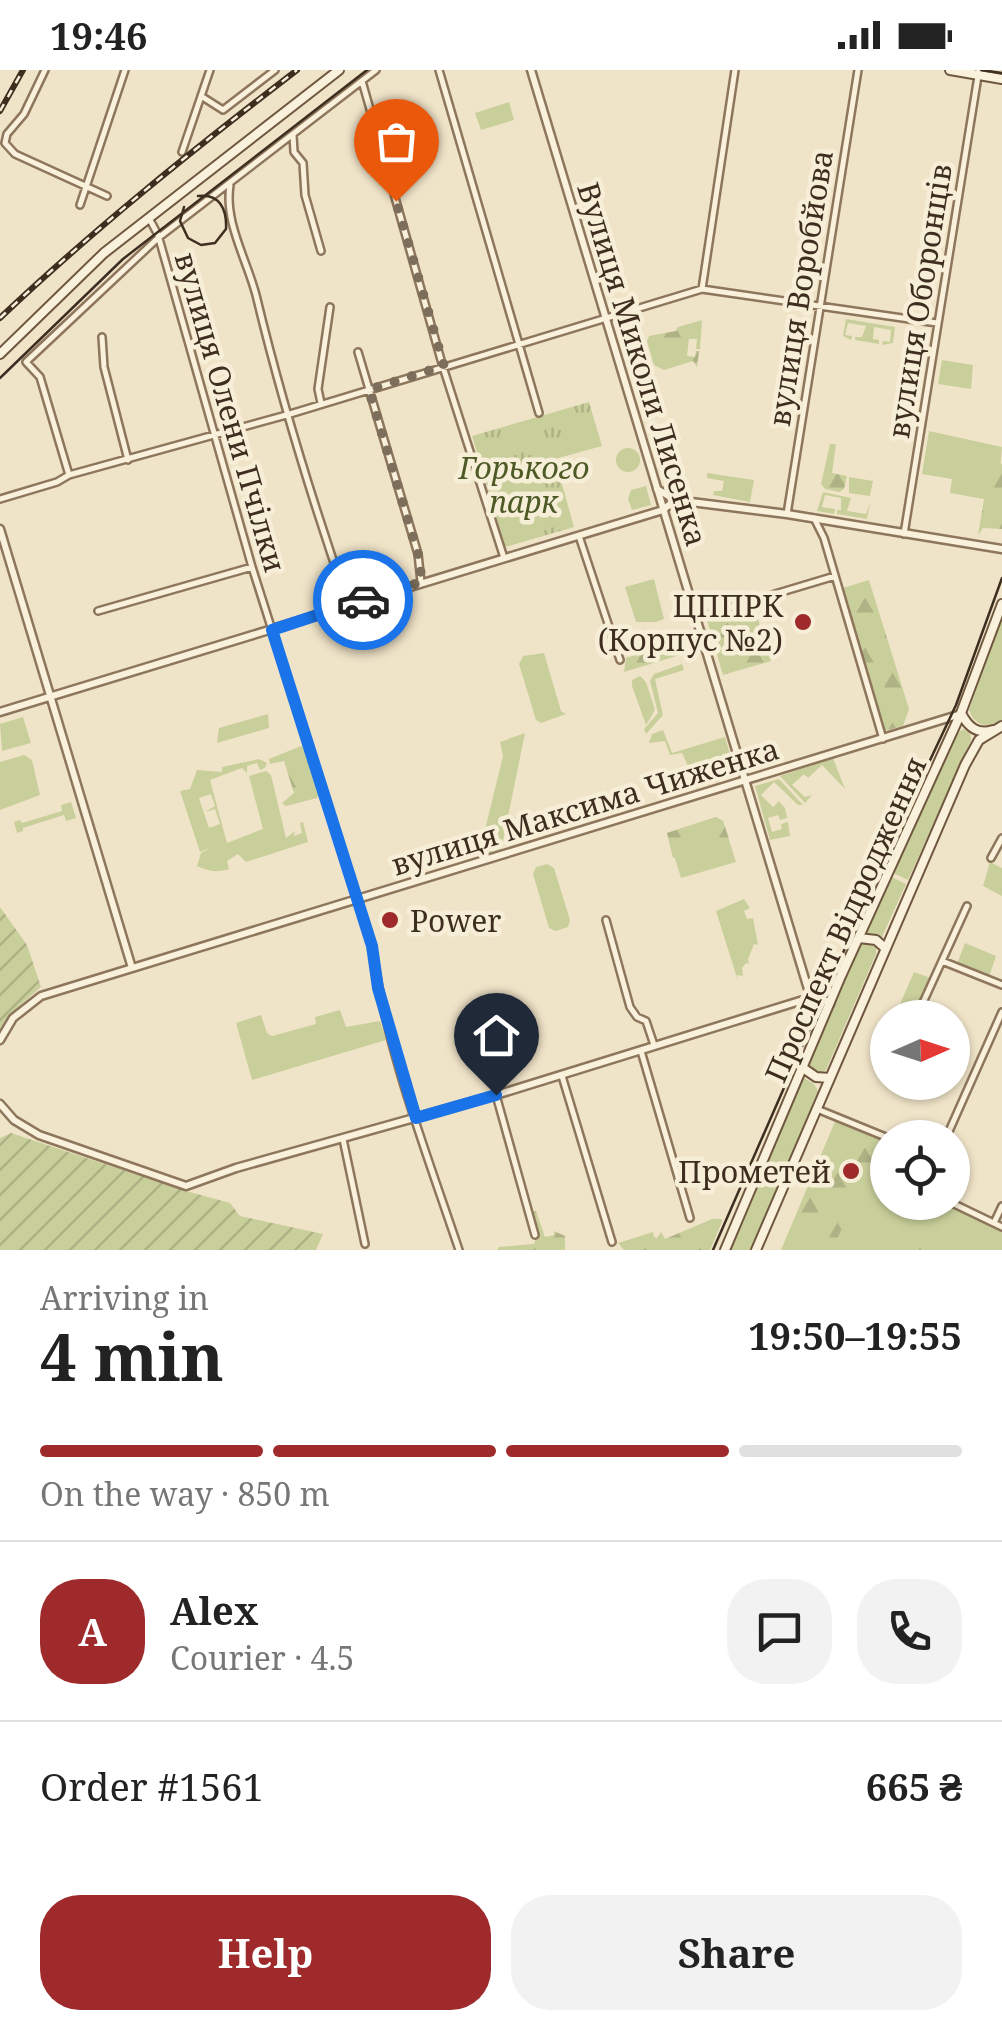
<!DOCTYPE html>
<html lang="en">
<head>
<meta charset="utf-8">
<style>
  :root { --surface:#fff; --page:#f2f2f2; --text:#222; --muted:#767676; --line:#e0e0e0; --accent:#9e2a2b }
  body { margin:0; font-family:"Noto Serif",serif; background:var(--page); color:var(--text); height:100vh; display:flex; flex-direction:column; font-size:38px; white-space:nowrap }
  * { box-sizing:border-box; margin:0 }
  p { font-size:32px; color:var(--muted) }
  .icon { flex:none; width:55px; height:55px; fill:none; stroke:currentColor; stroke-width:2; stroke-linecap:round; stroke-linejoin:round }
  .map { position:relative; height:1180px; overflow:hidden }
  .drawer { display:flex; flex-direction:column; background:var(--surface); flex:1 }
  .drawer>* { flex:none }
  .needle { width:65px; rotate:87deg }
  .tools { position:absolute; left:870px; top:930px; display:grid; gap:20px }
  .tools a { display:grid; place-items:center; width:100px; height:100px; border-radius:50%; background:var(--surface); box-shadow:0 2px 8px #0004; font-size:50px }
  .pin { position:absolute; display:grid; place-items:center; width:85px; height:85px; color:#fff; margin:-102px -42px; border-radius:50% 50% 50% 0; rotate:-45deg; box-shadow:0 0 10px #0007 }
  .pin .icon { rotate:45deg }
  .courier { position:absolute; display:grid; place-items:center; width:100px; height:100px; margin:-50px; border:8px solid #1a73e8; border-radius:50%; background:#fff; color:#222; box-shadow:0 2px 12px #0007 }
  .head em { font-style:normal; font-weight:700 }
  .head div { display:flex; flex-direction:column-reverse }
  .head { display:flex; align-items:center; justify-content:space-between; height:170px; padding:0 40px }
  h1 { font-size:65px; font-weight:700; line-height:75px }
  .bar { display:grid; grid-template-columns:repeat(4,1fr); gap:15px 10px; align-content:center; height:120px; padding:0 40px }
  .bar i { height:12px; border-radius:8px; background:var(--line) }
  .bar .current { background:var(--accent) }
  .bar p { grid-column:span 4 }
  .line { display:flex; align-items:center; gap:25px; padding:0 40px; border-top:2px solid var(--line) }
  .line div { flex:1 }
  .round { display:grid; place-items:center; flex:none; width:105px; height:105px; border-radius:40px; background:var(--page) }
  .primary-button { display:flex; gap:20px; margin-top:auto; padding:20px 40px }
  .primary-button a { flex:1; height:115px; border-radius:40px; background:var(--accent); color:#fff; font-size:40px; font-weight:700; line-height:115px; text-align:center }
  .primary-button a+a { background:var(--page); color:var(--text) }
  .status { display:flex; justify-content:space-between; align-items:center; height:70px; padding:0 50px; background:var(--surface); direction:ltr }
  .status svg { height:28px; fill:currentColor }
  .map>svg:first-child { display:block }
  .grass { fill:#c9cf9b; fill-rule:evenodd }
  .forest { fill:url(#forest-firs) }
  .park { fill:url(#park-tufts) }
  .garden { fill:url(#garden-furrows) }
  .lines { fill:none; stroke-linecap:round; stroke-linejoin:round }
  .minor-casing { stroke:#8d765c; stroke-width:10 }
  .tertiary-casing { stroke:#8d765c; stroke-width:11 }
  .secondary-casing { stroke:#6f573f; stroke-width:12 }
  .minor { stroke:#faf1dc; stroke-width:5 }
  .tertiary { stroke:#faf1dc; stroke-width:6 }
  .secondary { stroke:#faf1dc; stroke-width:8 }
  .tram { stroke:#3d2e20; stroke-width:2.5 }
  .rail-casing { stroke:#3d2e20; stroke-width:6 }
  .rail { stroke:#f7eed8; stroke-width:2.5; stroke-dasharray:8; stroke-linecap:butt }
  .done { stroke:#7c6e5b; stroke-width:10; stroke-dasharray:0 18 }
  .route { stroke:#1a73e8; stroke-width:12 }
  .poi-dot { fill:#9e2a2b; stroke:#f7eed8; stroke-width:4 }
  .labels { text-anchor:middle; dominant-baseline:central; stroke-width:9; stroke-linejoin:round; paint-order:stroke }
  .street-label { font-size:30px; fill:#3d2e20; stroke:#f7eed8 }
  .park-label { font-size:30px; font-style:italic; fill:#4d5a26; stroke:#f7eed8 }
  .poi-label { font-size:30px; fill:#3d2e20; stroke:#f7eed8; text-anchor:end }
</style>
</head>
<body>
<div class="status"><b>19:46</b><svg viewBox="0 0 49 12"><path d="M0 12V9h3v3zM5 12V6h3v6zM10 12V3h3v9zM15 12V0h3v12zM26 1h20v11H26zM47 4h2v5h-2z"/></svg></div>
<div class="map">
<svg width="1002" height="1180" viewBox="0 0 1002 1180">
  <defs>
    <pattern id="forest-firs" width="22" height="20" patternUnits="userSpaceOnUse" patternTransform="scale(2.5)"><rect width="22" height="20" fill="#c9cf9b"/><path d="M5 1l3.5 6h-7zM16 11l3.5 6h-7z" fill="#aeb285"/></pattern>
    <pattern id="park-tufts" width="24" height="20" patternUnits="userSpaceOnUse" patternTransform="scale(2.5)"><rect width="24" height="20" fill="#c9cf9b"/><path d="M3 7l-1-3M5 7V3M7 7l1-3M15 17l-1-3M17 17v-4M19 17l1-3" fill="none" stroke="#aeb285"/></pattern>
    <pattern id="garden-furrows" width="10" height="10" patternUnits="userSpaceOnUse" patternTransform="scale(2.5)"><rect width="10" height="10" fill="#c9cf9b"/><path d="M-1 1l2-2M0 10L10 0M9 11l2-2" fill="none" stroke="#aeb285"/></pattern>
  </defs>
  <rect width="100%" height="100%" fill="#f0e4c8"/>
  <path class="grass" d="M509,32L514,50L481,60L475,43Z
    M846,249L895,257L893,273L882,275L883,271L890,272L891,260L874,257L873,269L879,270V274L855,270V267H862L866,256L848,253L845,265L852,266L851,270L843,266Z
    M942,290L973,295L971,319L938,314Z
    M929,361L1002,377L1000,400L978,428L950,423L952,409L922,404Z
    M616 390a12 12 0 1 1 24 0a12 12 0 1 1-24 0Z
    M707,403L754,410L750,432L713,425L714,421H722L724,411L707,408Z
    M646,416L651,435L632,440L628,429L631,420Z
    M823,422L851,428L847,441L866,444L870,433L867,449L837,444V440H841V428L825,425L822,437L835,439L834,444L817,441Z
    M654,509L664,549L656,552H636L625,517Z
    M1002,548V650C988,658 975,657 969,640Z
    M544,583L561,641L566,644L541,653L536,650L519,594L523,586Z
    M682,594L684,600L655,609L663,645L646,664L644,659L658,643L650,611L654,604Z
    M640,606L646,612L655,640L646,655L632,616V610Z
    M268,644L269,658L217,673L219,658Z
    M23,647L31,673L2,681L0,654Z
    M963,659L970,663L971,670L908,810L893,803L956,665Z
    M663,660L672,683L725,667L730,685L688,696L682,683L670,685L665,671L649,673L652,664Z
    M525,663L501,781L485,786L482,772L503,686L500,672Z
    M24,685L32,690L40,725L0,740V692Z
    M731,688L736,706L682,723L680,718L727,704L724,695L720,691Z
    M833,688L845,719L822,695L808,708L804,704L792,715L805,727L812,725L805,733L780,706Z
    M259,689L267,693L265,698L260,700L257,693L247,696V703L242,698L210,710L227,773L263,759L249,706L266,701L271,705L286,768L295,761L294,766L302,763L300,753L303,752L308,772L246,792L238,784L227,791L229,799C217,803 208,801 197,796L201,783L211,777L200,782L180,721L190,719L197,700L222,702V697ZM211,724L215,736L205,742L215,739L220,754L209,758L199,728Z
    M779,709L803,735H798L774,712L761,725L773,737L779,731L785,738L787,748L780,750L778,745L768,748L772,762L782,759L781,754L788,752L790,766L770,770L755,716Z
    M71,732L76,748L66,751L64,745L23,758V761L17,763L14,752L20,750L22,753L62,741L61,735Z
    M716,747L723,751L736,792L681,808L667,763Z
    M990,792L1002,798V826L983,816Z
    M547,794L554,798L570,850L568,857L556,861L549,858L533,804L536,797Z
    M890,806L906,814L881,869L866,863Z
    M744,829L750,838L744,841L747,849L753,848L758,875L754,874L748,889L749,894L746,893L742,898L743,906L737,905L738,911L716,841Z
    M866,872L876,877V884L826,1000L819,1005L807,996L860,875Z
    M965,873L996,886L989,907L957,894Z
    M914,902L931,908V912L915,947L894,948Z
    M340,940L346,957L380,951L386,970L252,1010L236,953L261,945L267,963L272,966L316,954L315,947Z
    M803,1007L814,1014L818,1021L751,1180H729Z
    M836,1049L887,1071L888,1132L953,1131L1002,1153V1180H781Z"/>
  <path class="forest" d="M702,250L700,279H696L697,269H689L687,286L695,287L696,281H699L697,297L693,291L664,300L654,295L647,271L649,266L676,261L678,257Z
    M830,374H836L832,403L847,406L844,419L839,422L825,419L821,414Z
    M1002,393V459L983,458L978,465L984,429L978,428Z
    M849,407L873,411L870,426L849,423Z
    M869,510L909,639L903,656L884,661L843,518Z
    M754,536L771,591L723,605L707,550Z
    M670,574V581L680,585L624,602L626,588Z
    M301,676L304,677L319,724L317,728L286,736L282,733L294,723L284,691L270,694L269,689Z
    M716,747L723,751L729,769L696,767L688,771V780L673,788L667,763Z
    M867,1065L887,1074V1108L868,1099L858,1122L850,1106Z
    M827,1075L855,1129L834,1176L792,1156Z
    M927,1133L947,1136L949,1143L933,1180H910Z
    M536,1141L545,1167L554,1165V1161L565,1166V1180H497L499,1177L534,1174L537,1166L532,1142Z
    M712,1149H722V1152L710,1180H624L618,1173L653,1162L654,1167L657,1168L661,1162L665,1169Z"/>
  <path class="park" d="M589,332L602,376L555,389L574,457L505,477L472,366Z"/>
  <path class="garden" d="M0,837L27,875L41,917L9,945L0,961Z
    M11,1063L186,1121L230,1133L240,1146L323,1164L316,1180H0V1068Z"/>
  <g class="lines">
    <defs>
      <path id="minor" d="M45,0L24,44L7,64L5,73L15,84L107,126
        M439,0L539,343
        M362,11L443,297L504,488
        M201,26L223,40L275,0
        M293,65L294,82L303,93L305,125L321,181
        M182,82L210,0
        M230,115C224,152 247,190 256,225C281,329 313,433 348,534
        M80,135L125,0
        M149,148L158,165L252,497L372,876C386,980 426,1081 459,1180
        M702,219L735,0
        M102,267L104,297L128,390
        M358,282L418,484L421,512
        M321,333L318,319L330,237
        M69,405L40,307L26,292L158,168L376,0
        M0,429L57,412L69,405L290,344L702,219L937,253
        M787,444L858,0
        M814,448L824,468L883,669
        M904,464L979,0
        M579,466L620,590
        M98,541L252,497
        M695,548L835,506
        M991,788L1002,768
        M606,850L630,937L637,947L646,951L654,975
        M942,891L1002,915
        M916,948L967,836
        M641,981L690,1148
        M562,1006L612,1172
        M496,1025L535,1165
        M817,1039L888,1068
        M946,1068L1002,942
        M343,1069L365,1174
        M950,1132L1002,1157
        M994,1153L1002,1136"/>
      <path id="tertiary" d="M531,0L808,919L830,934
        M657,419L675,430L787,444L1002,479
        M0,459L132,898
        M0,642L663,440L675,430
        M0,970L13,948L41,926L961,644
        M0,1034L14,1050L39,1065L186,1116L236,1098L496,1025L803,930H819"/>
      <path id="secondary" d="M950,0L1002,9
        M0,284L104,183L339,0
        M961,643C968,657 977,665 993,660
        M859,868L876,870L885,878
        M803,998L816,1007L830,1008
        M725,1180L841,906L961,643L1002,534
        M756,1180L965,695L979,670L1002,656"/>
    </defs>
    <use href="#minor" class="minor-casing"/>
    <use href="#tertiary" class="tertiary-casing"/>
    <use href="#secondary" class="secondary-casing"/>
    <use href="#minor" class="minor"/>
    <use href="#tertiary" class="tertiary"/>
    <use href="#secondary" class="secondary"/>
    <path class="tram" d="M981,0L1002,3
      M184,137L180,151L188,168L201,175L215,173L226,159C227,140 220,123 198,126
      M0,308L123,189L367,0
      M713,1180L892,771L956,635L1002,508"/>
    <defs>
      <path id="rail" d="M0,41L23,0
        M0,248C94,159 194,79 297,0"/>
    </defs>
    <use href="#rail" class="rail-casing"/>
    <use href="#rail" class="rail"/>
  </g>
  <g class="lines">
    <path class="done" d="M363,530L422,512L418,484L369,320L444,296L396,131"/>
    <path class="route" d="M363,530L272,560L372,876L378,918L416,1048L496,1025"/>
  </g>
  <g class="poi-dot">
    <circle cx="803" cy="552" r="10"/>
    <circle cx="390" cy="850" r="10"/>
    <circle cx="851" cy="1101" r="10"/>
  </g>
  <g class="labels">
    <g class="street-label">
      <text transform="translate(800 218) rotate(-81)">вулиця Воробйова</text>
      <text transform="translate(919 231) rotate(-81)">вулиця Оборонців</text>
      <text transform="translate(643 294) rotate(73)">Вулиця Миколи Лисенка</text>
      <text transform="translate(231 342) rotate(74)">вулиця Олени Пчілки</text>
      <text transform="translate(585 736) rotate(-17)">вулиця Максима Чиженка</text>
      <text transform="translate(845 849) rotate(-66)">Проспект Відродження</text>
    </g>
    <g class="park-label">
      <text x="524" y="397">Горького<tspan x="524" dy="34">парк</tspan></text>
    </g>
    <g class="poi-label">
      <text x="783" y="535">ЦППРК<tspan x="783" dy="34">(Корпус №2)</tspan></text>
      <text x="410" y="850" text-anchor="start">Power</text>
      <text x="831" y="1101">Прометей</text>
    </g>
  </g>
</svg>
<div class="tools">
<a><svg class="needle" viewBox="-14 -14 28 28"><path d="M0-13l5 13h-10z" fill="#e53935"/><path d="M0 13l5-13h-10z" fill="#767676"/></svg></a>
<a><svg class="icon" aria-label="locate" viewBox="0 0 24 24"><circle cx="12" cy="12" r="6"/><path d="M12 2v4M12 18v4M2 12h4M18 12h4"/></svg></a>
</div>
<div class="pin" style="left:396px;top:131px;background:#ea580c"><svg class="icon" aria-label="bag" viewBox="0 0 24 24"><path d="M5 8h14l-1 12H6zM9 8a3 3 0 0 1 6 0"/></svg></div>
<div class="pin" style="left:496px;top:1025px;background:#1f2937"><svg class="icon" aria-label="home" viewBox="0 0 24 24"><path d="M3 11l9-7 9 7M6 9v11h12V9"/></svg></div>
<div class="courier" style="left:363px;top:530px"><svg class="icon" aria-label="car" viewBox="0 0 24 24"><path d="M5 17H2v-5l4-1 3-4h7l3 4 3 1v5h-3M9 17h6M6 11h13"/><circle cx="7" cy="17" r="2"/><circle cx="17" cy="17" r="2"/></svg></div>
</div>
<section class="drawer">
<div class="head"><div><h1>4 min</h1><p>Arriving in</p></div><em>19:50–19:55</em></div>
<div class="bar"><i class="current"></i><i class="current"></i><i class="current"></i><i></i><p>On the way · 850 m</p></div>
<div class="line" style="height:180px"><b class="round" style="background:var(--accent);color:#fff">A</b><div><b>Alex</b><p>Courier · 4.5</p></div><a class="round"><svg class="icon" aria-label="chat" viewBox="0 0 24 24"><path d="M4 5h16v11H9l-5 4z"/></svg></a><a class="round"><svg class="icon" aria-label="phone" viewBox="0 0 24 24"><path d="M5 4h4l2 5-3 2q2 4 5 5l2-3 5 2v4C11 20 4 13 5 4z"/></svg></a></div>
<div class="line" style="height:130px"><div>Order #1561</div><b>665 ₴</b></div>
<div class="primary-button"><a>Help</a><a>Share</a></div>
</section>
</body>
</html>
